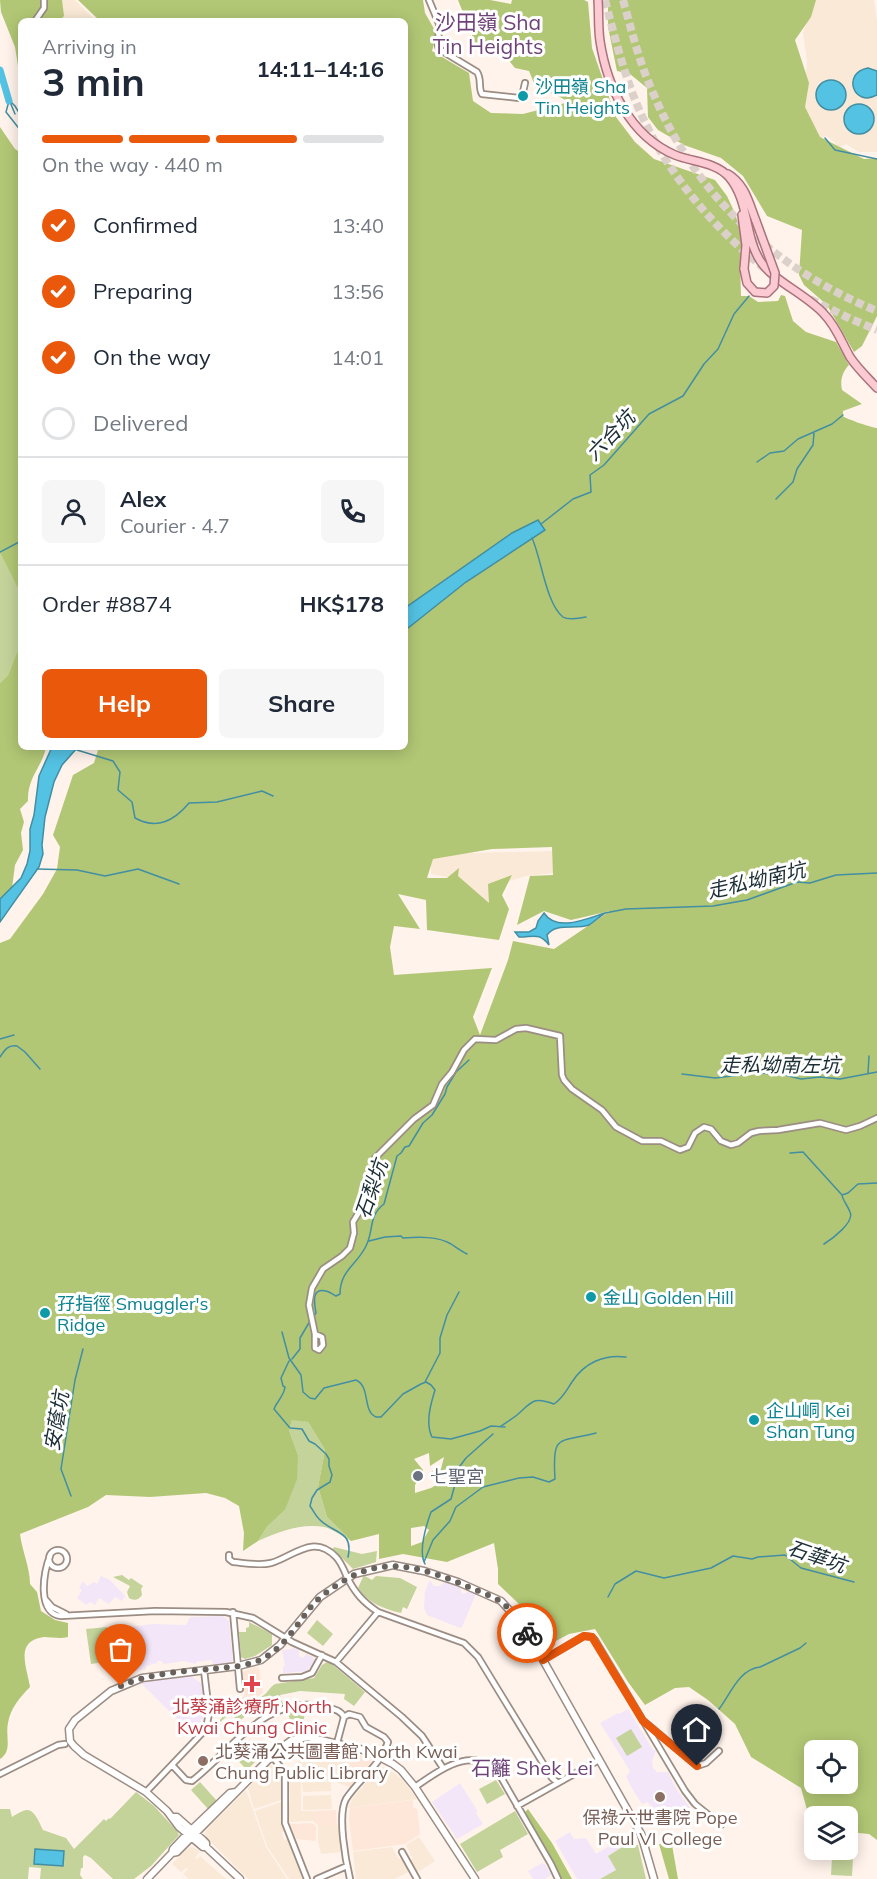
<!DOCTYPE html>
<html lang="en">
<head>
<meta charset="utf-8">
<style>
  :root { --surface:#fff; --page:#f6f6f7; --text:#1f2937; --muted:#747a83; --line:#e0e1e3; --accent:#ea580c }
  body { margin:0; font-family:Mulish,"Noto Sans TC",sans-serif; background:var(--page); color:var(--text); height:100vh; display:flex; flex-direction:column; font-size:22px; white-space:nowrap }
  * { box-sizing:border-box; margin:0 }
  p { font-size:20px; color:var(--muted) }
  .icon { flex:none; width:33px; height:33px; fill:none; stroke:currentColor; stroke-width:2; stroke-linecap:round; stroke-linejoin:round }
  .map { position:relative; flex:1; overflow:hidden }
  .details { position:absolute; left:18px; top:18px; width:390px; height:732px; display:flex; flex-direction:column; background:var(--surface); border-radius:9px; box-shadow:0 3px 15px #0003 }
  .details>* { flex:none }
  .controls { position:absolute; left:804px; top:1740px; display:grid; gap:12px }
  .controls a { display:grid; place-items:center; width:54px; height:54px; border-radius:9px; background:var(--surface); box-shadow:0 3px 15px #0003; font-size:30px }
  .pin { position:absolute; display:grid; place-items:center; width:51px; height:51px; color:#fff; margin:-62px -26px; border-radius:50% 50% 50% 0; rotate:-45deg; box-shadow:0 0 6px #0007 }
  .pin .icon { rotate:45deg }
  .courier { position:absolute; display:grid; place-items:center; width:60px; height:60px; margin:-30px; border:4px solid #ea580c; border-radius:50%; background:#fff; color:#222; box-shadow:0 2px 8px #0007 }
  .overview em { font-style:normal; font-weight:700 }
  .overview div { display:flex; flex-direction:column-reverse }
  .overview { display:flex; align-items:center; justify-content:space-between; height:102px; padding:0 24px }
  h1 { font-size:39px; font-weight:700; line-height:45px }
  .bar { display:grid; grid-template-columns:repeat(4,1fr); gap:9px 6px; align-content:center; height:72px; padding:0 24px }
  .bar i { height:8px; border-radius:4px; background:var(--line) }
  .bar .selected { background:var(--accent) }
  .bar p { grid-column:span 4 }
  .line { display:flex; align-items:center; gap:15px; padding:0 24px; border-top:2px solid var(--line) }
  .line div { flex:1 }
  .round { display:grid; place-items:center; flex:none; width:63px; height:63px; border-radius:9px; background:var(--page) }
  ol { padding:0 24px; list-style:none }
  li { display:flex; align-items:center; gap:18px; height:66px }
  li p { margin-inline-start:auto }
  li .icon { padding:6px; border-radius:50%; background:var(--accent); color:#fff; stroke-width:4 }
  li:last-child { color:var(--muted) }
  li i { width:33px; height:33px; border:3px solid var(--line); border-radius:50% }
  .action { display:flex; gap:12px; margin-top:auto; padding:12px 24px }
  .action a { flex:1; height:69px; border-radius:9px; background:var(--accent); color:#fff; font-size:24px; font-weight:700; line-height:69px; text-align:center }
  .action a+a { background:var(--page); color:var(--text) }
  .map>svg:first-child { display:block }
  .built { fill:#fee7d9 }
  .industrial { fill:#f9e9d6 }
  .education { fill:#f4e6f9 }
  .green { fill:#c3d39a }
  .forest { fill:#b2c775; fill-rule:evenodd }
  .water { fill:#54c2e3; stroke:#428ea3; stroke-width:1.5 }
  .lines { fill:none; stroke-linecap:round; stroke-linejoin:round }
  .stream { stroke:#428ea3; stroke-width:1.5 }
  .river { stroke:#54c2e3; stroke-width:7 }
  .highway-tunnel { stroke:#dcd1ca; stroke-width:8; stroke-dasharray:8 4; stroke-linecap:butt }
  .street-casing { stroke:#9b8d84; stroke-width:8 }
  .secondary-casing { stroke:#9b8d84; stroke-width:9 }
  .primary-casing { stroke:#aa737c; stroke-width:10 }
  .street { stroke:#fff; stroke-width:4.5 }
  .secondary { stroke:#fff; stroke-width:6 }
  .primary { stroke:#fbcad3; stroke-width:7 }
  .primary-bridge-casing { stroke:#aa737c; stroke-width:10; stroke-linecap:butt }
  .primary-bridge { stroke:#fbcad3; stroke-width:7 }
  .done { stroke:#69615c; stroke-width:6; stroke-dasharray:0 10.8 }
  .route { stroke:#ea580c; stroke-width:8 }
  .culture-dot { fill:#0f9aa8; stroke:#fff; stroke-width:2 }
  .worship-dot { fill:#6b7280; stroke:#fff; stroke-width:2 }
  .health-dot { fill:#e0444e; stroke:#fff; stroke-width:2 }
  .education-dot { fill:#8d6e63; stroke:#fff; stroke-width:2 }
  .labels { text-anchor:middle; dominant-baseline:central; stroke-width:6; stroke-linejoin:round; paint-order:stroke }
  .culture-label { font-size:18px; fill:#0d838f; stroke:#fff; text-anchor:start }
  .worship-label { font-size:18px; fill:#5b616d; stroke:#fff; text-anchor:start }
  .health-label { font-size:18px; fill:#be3a42; stroke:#fff }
  .education-label { font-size:18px; fill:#785e54; stroke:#fff; text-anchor:start }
  .water-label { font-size:20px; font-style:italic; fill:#1b2e35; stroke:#fff }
  .neighbourhood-label { font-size:20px; fill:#6f4379; stroke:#fff }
  .quarter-label { font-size:21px; fill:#6f4379; stroke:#fff }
</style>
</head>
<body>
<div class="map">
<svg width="877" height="1879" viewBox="0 0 877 1879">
  <rect width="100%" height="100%" fill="#fff3eb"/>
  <path class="built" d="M255,1667L259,1668L263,1693L246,1704L241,1699L245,1694L242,1672Z
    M351,1753L366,1757L370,1759L372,1765L351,1788L339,1783Z
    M413,1800V1807L417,1809L420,1833L419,1835L405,1844L353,1851L349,1820L350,1808Z
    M336,1810L337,1825H318L313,1821V1812L314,1811Z
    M312,1823L316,1826V1841L296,1839L290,1824Z"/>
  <path class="industrial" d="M56,0H75L96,21H55Z
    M815,0H874L877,21V152H859L846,144L839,147L827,136L816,139L803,106L807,61L803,33Z
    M555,851L556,873L526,876L505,882L492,906L458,879L431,874V854Z
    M310,1742L351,1753L339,1783L334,1781L297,1779L300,1743Z
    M270,1765L278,1768L282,1775L281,1800L254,1809L248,1788Z
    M386,1767L403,1780L417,1799L348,1808L353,1798L360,1789L363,1788V1786L380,1768Z
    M289,1780L301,1781V1811H313V1821L289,1822L288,1813L290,1799Z
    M316,1782H331V1791L303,1792L302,1783Z
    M246,1790L266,1847L287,1879H248L205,1836L206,1830Z
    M331,1795L332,1809L303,1810V1796Z
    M281,1802V1816L285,1831L282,1832L284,1840L288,1839L303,1879H289L267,1846L255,1811Z
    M318,1825H338L343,1852L321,1854L318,1841Z
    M419,1837L435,1861L418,1872L411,1860L413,1858L412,1856H410V1853L406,1845Z
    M192,1847L200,1851L195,1858L197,1859L200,1856L226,1879H189L183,1874L188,1869L186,1868L181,1872L172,1864L187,1849Z
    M392,1847L399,1859L403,1860L410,1871L395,1879H356L353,1852Z"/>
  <path class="education" d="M101,1576L110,1580L125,1596L122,1601L115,1597L109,1604L99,1598L95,1605L90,1602L86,1605L77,1598L82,1590L79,1588L83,1581L87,1586L94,1582L97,1584Z
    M430,1580L434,1586H439L445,1582L461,1588V1592L464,1594L468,1591L476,1594L462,1627L460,1628L427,1615L424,1608L425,1591Z
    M223,1616L229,1621L233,1660L231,1663L213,1665L212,1660L196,1662V1664L184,1661L164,1664L161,1661H157V1663L146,1666V1669L120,1674L114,1629L152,1624L186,1625L190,1617Z
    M293,1647L299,1650V1656L303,1658L306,1654L313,1657L315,1661L311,1669L308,1666L309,1671L283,1673V1666H285L282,1650L292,1649Z
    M191,1676L202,1684L205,1716L204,1719H201V1722L203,1723L201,1730L197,1734L195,1732L193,1735L140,1682Z
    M628,1709L653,1750H656L652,1762L653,1768L657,1772H668L677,1790L691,1809L690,1816L670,1828L665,1827L663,1824L661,1825L648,1802L642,1804L633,1790L626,1777L630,1771L600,1723L618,1713L619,1714Z
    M460,1783L477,1810L476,1813L483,1824L457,1839L432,1802Z
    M570,1832L574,1839L586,1838L596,1854L609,1846L625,1840L627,1844L608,1856L616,1870L600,1879H577L555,1841Z
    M542,1863L545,1864L551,1875L545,1879H533L528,1871Z"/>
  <path class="green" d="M0,553L21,595V642L8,675L0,683Z
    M292,1419L308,1422L325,1450L318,1487L327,1517L351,1541C343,1537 333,1529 324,1527C301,1523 278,1532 258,1541L267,1527L285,1510L298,1455L289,1430Z
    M334,1547L362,1554L377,1551L376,1562L353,1569L333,1549Z
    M122,1575L129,1580L131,1578L143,1586L141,1589L142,1595C139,1600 134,1601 129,1598L127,1592L130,1586L113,1577Z
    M365,1576L372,1580L376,1576L400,1578L417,1587L407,1609L403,1607L401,1613C384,1609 368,1603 358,1588L363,1577Z
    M317,1620L333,1634L323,1646L307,1633Z
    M249,1622L272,1634V1645L255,1656L245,1659L241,1657L239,1632H246V1628L249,1627Z
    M107,1627L111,1661L91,1664L86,1629Z
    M327,1662L333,1665L365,1692L354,1706L344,1699L345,1694L300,1691L280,1695L283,1704L272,1709L267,1701L264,1702L238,1722L231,1713L220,1722L219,1721L232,1707L238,1714C246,1706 255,1701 264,1695C268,1692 270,1687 275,1684L314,1678L322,1665Z
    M305,1709L303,1730L295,1731L287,1712Z
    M631,1729L642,1747L627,1756L616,1738Z
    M240,1746L255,1762L247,1770L231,1753Z
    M496,1780L505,1794L487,1804L479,1789Z
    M200,1782L217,1801L208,1809L191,1790Z
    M136,1792L154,1806L177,1831L179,1835L151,1866L134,1879H113L91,1858L85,1855L83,1857V1868H81L80,1875L83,1879H40L41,1868L29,1867L28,1879H0V1809H10L12,1817C15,1815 23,1810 27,1810C35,1810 40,1824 43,1830L66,1838L74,1849L104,1819L106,1821L109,1818L110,1819Z
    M515,1811L528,1834L500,1850L503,1857L477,1872L460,1844Z
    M627,1844L629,1846L638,1845L646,1879H600L616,1870L608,1856Z
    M832,1858H853L852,1876L831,1875Z"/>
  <path class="forest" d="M0,0H62L64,16L59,21H21V85L15,47L1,12Z
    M78,0H423L425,13L437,34L432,51L469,73L473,101L491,113L523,114L569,102L556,95L536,88L529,71L515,68L505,56L476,45L458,0H490L511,4L512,0H584L588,2L592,48L616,117L635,142L654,159L715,180L727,196L734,211L741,232L742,254L740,263L741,296H749L758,302L778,301L781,295L785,296L793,321L806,332L836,342L849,365C842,372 840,381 842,390L862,404L843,411V416C846,419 873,428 877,428V1840L869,1834L848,1832V1816H814V1827L809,1817L801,1788L751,1757L735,1724L708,1700L689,1687L675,1688L645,1705L628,1682L595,1629L569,1634L550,1644L543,1641L518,1603L498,1584V1569L494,1543L447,1562L403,1554L379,1559V1534L351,1541L327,1517L318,1487L325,1450L308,1422L292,1420L289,1430L298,1455L297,1479L285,1510L267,1527L258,1541L243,1551L244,1533L239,1506L225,1498L206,1493L150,1497L106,1495L88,1507L20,1534C22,1551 30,1567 30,1584L37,1592L41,1611L55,1620L68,1623V1637C60,1639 52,1637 44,1637C14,1641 27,1667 30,1687C20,1697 10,1709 8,1723C5,1737 13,1750 0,1759V943L10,939L43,894L57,869L60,847L53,835L73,775L94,763L99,747H405V21H100ZM552,847L553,875L530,876L517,925L544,911L571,920L610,911L554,949L513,941L508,960L480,1035L473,1017L492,968L394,975L390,947L394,926L420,929L398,894L426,900L427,930L499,940L509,909L502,895L512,875L488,884L489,903L458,876L459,868L447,878H427L433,859L492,849ZM429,1453L430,1466L444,1457L441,1469L428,1473L443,1471L450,1477L431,1488L415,1493V1485L423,1470L414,1459ZM424,1526L429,1530L422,1542L411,1546V1528ZM814,1750H848V1784H814Z
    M608,0H816L811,17L795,40L809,83L805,107L820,137L864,159L877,158V316L862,346L854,352L827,305L804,285L799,275L802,230L767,216L743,176L721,158L684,145L658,130L648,117L647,88L630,74L617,71L608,27Z
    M0,127L15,149L21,153V595L0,553Z
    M21,642V747H46C43,766 27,777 28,801L20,809L24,822L21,833L23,850L15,865L12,888L0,899V683L8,675Z
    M528,1809L552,1843L572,1879H559L547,1850L525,1812Z
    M659,1844L672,1845L678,1879H669Z"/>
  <path class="water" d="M868,68L877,71V95C854,108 841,73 868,68Z
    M816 95a15 15 0 1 1 30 0a15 15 0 1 1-30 0Z
    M844 119a15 15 0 1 1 30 0a15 15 0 1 1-30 0Z
    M538,520L545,530L466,582L408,628L405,619V608L512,533Z
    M52,747H78L62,765L54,782L45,817L42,845L43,854L39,867L0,922V899L21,878L27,864L30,851V829L34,815L39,776Z
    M544,913C557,933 588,918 605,913C600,916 594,922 589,925C576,930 556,922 547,935L549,945C539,932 534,937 519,937L515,932H529L536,928L538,921Z
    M35,1849L64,1851L63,1866L34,1864Z"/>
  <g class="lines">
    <path class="stream" d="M9,101L6,112L21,131
      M10,102L15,114
      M11,102L15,106L21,116
      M21,135V132
      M825,138L835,150L877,159
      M757,462L770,453L784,451L798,439L832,424L843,415
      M776,499L793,482L797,469L813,445L814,433
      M541,524L573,499L591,492L590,475L604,465L649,414L683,396L704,364L718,349L734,314L749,296
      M532,538C541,557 546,604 563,617C569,621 579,618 586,617
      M0,552L21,541
      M77,750L113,761L120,772L118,790L132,802L135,818C157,830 174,821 189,803L217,802L262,791L273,796
      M37,869L77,870L105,876L138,869L179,884
      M605,913L626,909L713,906L747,900L797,882L810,883L836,875L877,873
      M0,1039L14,1035
      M0,1057C4,1051 8,1044 17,1046L25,1052L40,1069
      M868,1073L869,1056
      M682,1074L715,1078L757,1073L781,1074L801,1079L820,1077L840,1079L877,1072
      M790,1153L803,1152L842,1195
      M369,1241L385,1237L401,1236L403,1238C418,1237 438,1236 451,1244C457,1248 461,1251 467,1254
      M824,1244C832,1239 855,1222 850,1212C848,1206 843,1201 842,1195L848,1193L858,1184L877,1183
      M313,1317L316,1313C315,1306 310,1287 326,1291C330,1292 332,1294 336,1296L340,1294C340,1270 357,1265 366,1246C374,1231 368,1216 384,1204L397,1156L401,1153L405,1147L409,1146L423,1123L432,1115L445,1094L447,1087L456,1072L469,1060
      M282,1332L289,1358L301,1375L303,1392L310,1398L315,1399L324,1388L356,1380C371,1387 362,1411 376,1417H381L403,1394L421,1384L426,1382L431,1385L435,1390C431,1403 425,1423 432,1437L451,1439L480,1431L491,1426L505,1427
      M292,1359L300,1349V1338L310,1321
      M289,1361L281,1378L283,1386L285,1387C284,1396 277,1401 274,1409L290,1428L302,1429L309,1441L315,1444L326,1454L329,1459V1466L332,1475L330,1482L317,1490L312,1498L310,1506C313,1510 315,1515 319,1519C333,1534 354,1530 348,1557
      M425,1382L440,1353V1338L447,1315L459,1292
      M501,1426C507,1422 512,1419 517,1415C532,1402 533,1396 554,1404C563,1398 566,1391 572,1382C584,1363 604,1354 626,1357
      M71,1496L61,1469L75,1380L83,1349
      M424,1562L433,1540L450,1521L456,1507L483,1487L519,1478L533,1477L549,1482L555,1479C552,1433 558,1443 596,1433
      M425,1564C418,1551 426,1526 431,1512L451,1499L460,1466L466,1458L493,1434
      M608,1597L615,1584L636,1571L664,1578L711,1568L733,1556L752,1559L758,1557L785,1555L801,1568L854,1582
      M719,1709C730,1695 739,1669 760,1667L800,1648L806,1643"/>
    <path class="river" d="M0,70L9,101"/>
    <path class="highway-tunnel" d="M605,0C613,31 621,62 632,92C659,164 707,222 765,269
      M623,0C632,32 640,65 654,95C697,197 775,269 877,311
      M810,299L851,319L877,330"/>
    <defs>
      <path id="street" d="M429,0L439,24L438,46L439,49L477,72C482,79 478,88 482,94L519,98
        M35,21L44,8V0
        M523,92L525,83
        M315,1334L322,1337L323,1345L319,1350L315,1348V1334L309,1305L312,1288L323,1269L342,1256L350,1248L354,1233L353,1222L367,1199L375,1158L414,1119L433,1105L442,1084L452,1072L464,1050L475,1039L496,1040L516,1029L526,1028L560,1036L562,1075L564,1080L572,1089L602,1110L616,1127L642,1141H661L680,1150L688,1147L695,1133L704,1127L711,1129L721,1141L731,1145L738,1143L751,1133L759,1131L778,1130L820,1123L846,1130L860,1126L877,1118
        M49 1559a9 9 0 1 1 18 0a9 9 0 1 1-18 0Z
        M229,1555V1559L233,1562C245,1563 259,1566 271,1563C293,1557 313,1533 336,1557C341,1562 344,1570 347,1577C355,1593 363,1602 378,1612L464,1643L478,1657L552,1778L558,1783
        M50,1556C43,1572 37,1614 61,1616L155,1611L226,1612L253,1618L292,1642L336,1662L402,1717L422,1736L443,1768
        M46,1600L52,1607L66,1614
        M233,1612L240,1689
        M543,1660L584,1636L592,1637L595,1640L685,1791L695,1804L721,1825
        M336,1662L378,1612
        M282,1678L302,1677L312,1673L322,1655
        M344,1717L349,1714L360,1717L366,1727L384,1737L388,1742C380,1766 359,1779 346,1799C337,1815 346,1862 350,1879
        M645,1722L697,1766L706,1763L719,1751
        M337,1743L344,1717
        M272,1756L285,1773V1823L307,1879
        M172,1765L186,1780L192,1781C232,1750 267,1693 324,1707C332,1709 340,1709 344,1717
        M0,1774L58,1745L65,1744
        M415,1787C443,1768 476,1742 502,1779L551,1864L558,1879
        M146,1792L206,1729L209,1713L204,1670
        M517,1806L599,1760
        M402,1852L417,1879
        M317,1879L347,1866"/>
      <path id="secondary" d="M172,1817H177L203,1840L206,1843V1847
        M172,1853L177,1852L277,1751L292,1740L308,1737L368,1751L393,1764L401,1770L415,1787L475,1879
        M147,1879L172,1853L173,1849L187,1834L230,1793L236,1792
        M240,1879L206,1847H203L179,1827L167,1811L146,1792L84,1755L74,1746L70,1741L69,1729L75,1720L111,1691L142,1678L238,1666L261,1660L280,1645L320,1597L354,1574L393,1565L424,1571L458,1582L501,1601L521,1623L543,1660L641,1834L654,1879"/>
      <path id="primary" d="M598,0C599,14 598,28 600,41C607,87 630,136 675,155C692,162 716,162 729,177C750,202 744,237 761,262C775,282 807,295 824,314C836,326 842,343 850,357C858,369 868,378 877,388
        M728,174C745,184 749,203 756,221
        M742,215L746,245L744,269"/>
    </defs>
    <use href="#street" class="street-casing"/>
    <use href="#secondary" class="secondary-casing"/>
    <use href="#primary" class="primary-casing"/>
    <use href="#street" class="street"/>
    <use href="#secondary" class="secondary"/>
    <use href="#primary" class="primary"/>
    <defs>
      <path id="primary-bridge" d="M744,269L747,283L755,292L767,293L774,286L775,273L756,221"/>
    </defs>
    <use href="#primary-bridge" class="primary-bridge-casing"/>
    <use href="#primary-bridge" class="primary-bridge"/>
  </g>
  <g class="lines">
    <path class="done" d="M121,1686C146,1674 183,1671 211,1669C227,1667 245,1667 260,1660C282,1650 296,1626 310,1608C319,1597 330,1589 342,1582C394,1548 442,1577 493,1597C508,1605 518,1618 527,1633"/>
    <path class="route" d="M527,1633L543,1660L584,1636L592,1637L643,1721L697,1766"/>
  </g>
  <g class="culture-dot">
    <circle cx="523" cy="96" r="6"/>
    <circle cx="591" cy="1297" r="6"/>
    <circle cx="45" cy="1313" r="6"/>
    <circle cx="754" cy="1420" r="6"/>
  </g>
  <circle class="worship-dot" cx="418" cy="1476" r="6"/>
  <path class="health-dot" d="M249 1675h6v6h6v6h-6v6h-6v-6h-6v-6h6z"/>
  <g class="education-dot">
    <circle cx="203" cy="1761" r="6"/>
    <circle cx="660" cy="1797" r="6"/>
  </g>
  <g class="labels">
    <g class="culture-label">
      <text x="535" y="86">沙田嶺 Sha<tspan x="535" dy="21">Tin Heights</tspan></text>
      <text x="603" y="1297">金山 Golden Hill</text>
      <text x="57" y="1303">孖指徑 Smuggler's<tspan x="57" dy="21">Ridge</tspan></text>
      <text x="766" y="1410">企山峒 Kei<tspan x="766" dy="21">Shan Tung</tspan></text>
    </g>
    <g class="worship-label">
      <text x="430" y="1476">七聖宮</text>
    </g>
    <g class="health-label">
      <text x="252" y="1706">北葵涌診療所 North<tspan x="252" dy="21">Kwai Chung Clinic</tspan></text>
    </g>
    <g class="education-label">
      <text x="215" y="1751">北葵涌公共圖書館 North Kwai<tspan x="215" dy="21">Chung Public Library</tspan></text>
      <text x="660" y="1817" text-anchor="middle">保祿六世書院 Pope<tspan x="660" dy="21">Paul VI College</tspan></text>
    </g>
    <g class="water-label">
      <text transform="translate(610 435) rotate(-46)">六合坑</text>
      <text transform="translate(756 880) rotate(-13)">走私坳南坑</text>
      <text x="780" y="1064">走私坳南左坑</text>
      <text transform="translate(371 1189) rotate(-71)">石梨坑</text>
      <text transform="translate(56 1421) rotate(-80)">安蔭坑</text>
      <text transform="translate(817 1556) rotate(19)">石華坑</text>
    </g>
    <g class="neighbourhood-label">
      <text x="532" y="1767">石籬 Shek Lei</text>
    </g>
    <g class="quarter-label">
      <text x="488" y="22">沙田嶺 Sha<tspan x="488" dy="24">Tin Heights</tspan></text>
    </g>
  </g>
</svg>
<div class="controls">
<a><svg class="icon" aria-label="locate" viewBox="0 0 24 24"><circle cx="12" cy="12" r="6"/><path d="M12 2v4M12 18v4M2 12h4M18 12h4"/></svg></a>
<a><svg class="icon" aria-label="layers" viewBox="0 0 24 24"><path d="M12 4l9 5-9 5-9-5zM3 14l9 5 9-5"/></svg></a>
</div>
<div class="pin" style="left:121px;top:1686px;background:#ea580c"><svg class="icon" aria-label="bag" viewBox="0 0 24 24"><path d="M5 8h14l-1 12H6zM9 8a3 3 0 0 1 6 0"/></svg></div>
<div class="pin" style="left:697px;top:1766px;background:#1f2937"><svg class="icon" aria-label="home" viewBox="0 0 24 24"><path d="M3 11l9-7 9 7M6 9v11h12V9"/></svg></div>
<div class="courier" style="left:527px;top:1633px"><svg class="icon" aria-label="bike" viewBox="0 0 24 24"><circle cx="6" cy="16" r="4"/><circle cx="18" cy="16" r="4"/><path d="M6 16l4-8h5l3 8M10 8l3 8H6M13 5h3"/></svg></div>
<section class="details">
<div class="overview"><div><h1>3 min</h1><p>Arriving in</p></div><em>14:11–14:16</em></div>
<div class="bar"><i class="selected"></i><i class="selected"></i><i class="selected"></i><i></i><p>On the way · 440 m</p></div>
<ol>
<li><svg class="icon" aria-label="check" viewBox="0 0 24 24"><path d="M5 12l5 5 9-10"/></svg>Confirmed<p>13:40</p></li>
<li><svg class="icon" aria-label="check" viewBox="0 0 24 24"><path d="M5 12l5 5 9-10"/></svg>Preparing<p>13:56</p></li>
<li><svg class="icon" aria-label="check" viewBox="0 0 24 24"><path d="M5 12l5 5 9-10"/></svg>On the way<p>14:01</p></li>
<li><i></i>Delivered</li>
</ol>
<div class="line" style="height:108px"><a class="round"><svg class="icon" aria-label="person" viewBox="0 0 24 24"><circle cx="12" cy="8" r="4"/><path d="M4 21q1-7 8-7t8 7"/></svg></a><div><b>Alex</b><p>Courier · 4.7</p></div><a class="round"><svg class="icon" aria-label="phone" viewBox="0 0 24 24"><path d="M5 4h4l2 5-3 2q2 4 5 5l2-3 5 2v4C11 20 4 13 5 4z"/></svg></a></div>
<div class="line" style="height:78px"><div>Order #8874</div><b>HK$178</b></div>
<div class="action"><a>Help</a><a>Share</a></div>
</section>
</div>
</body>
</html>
